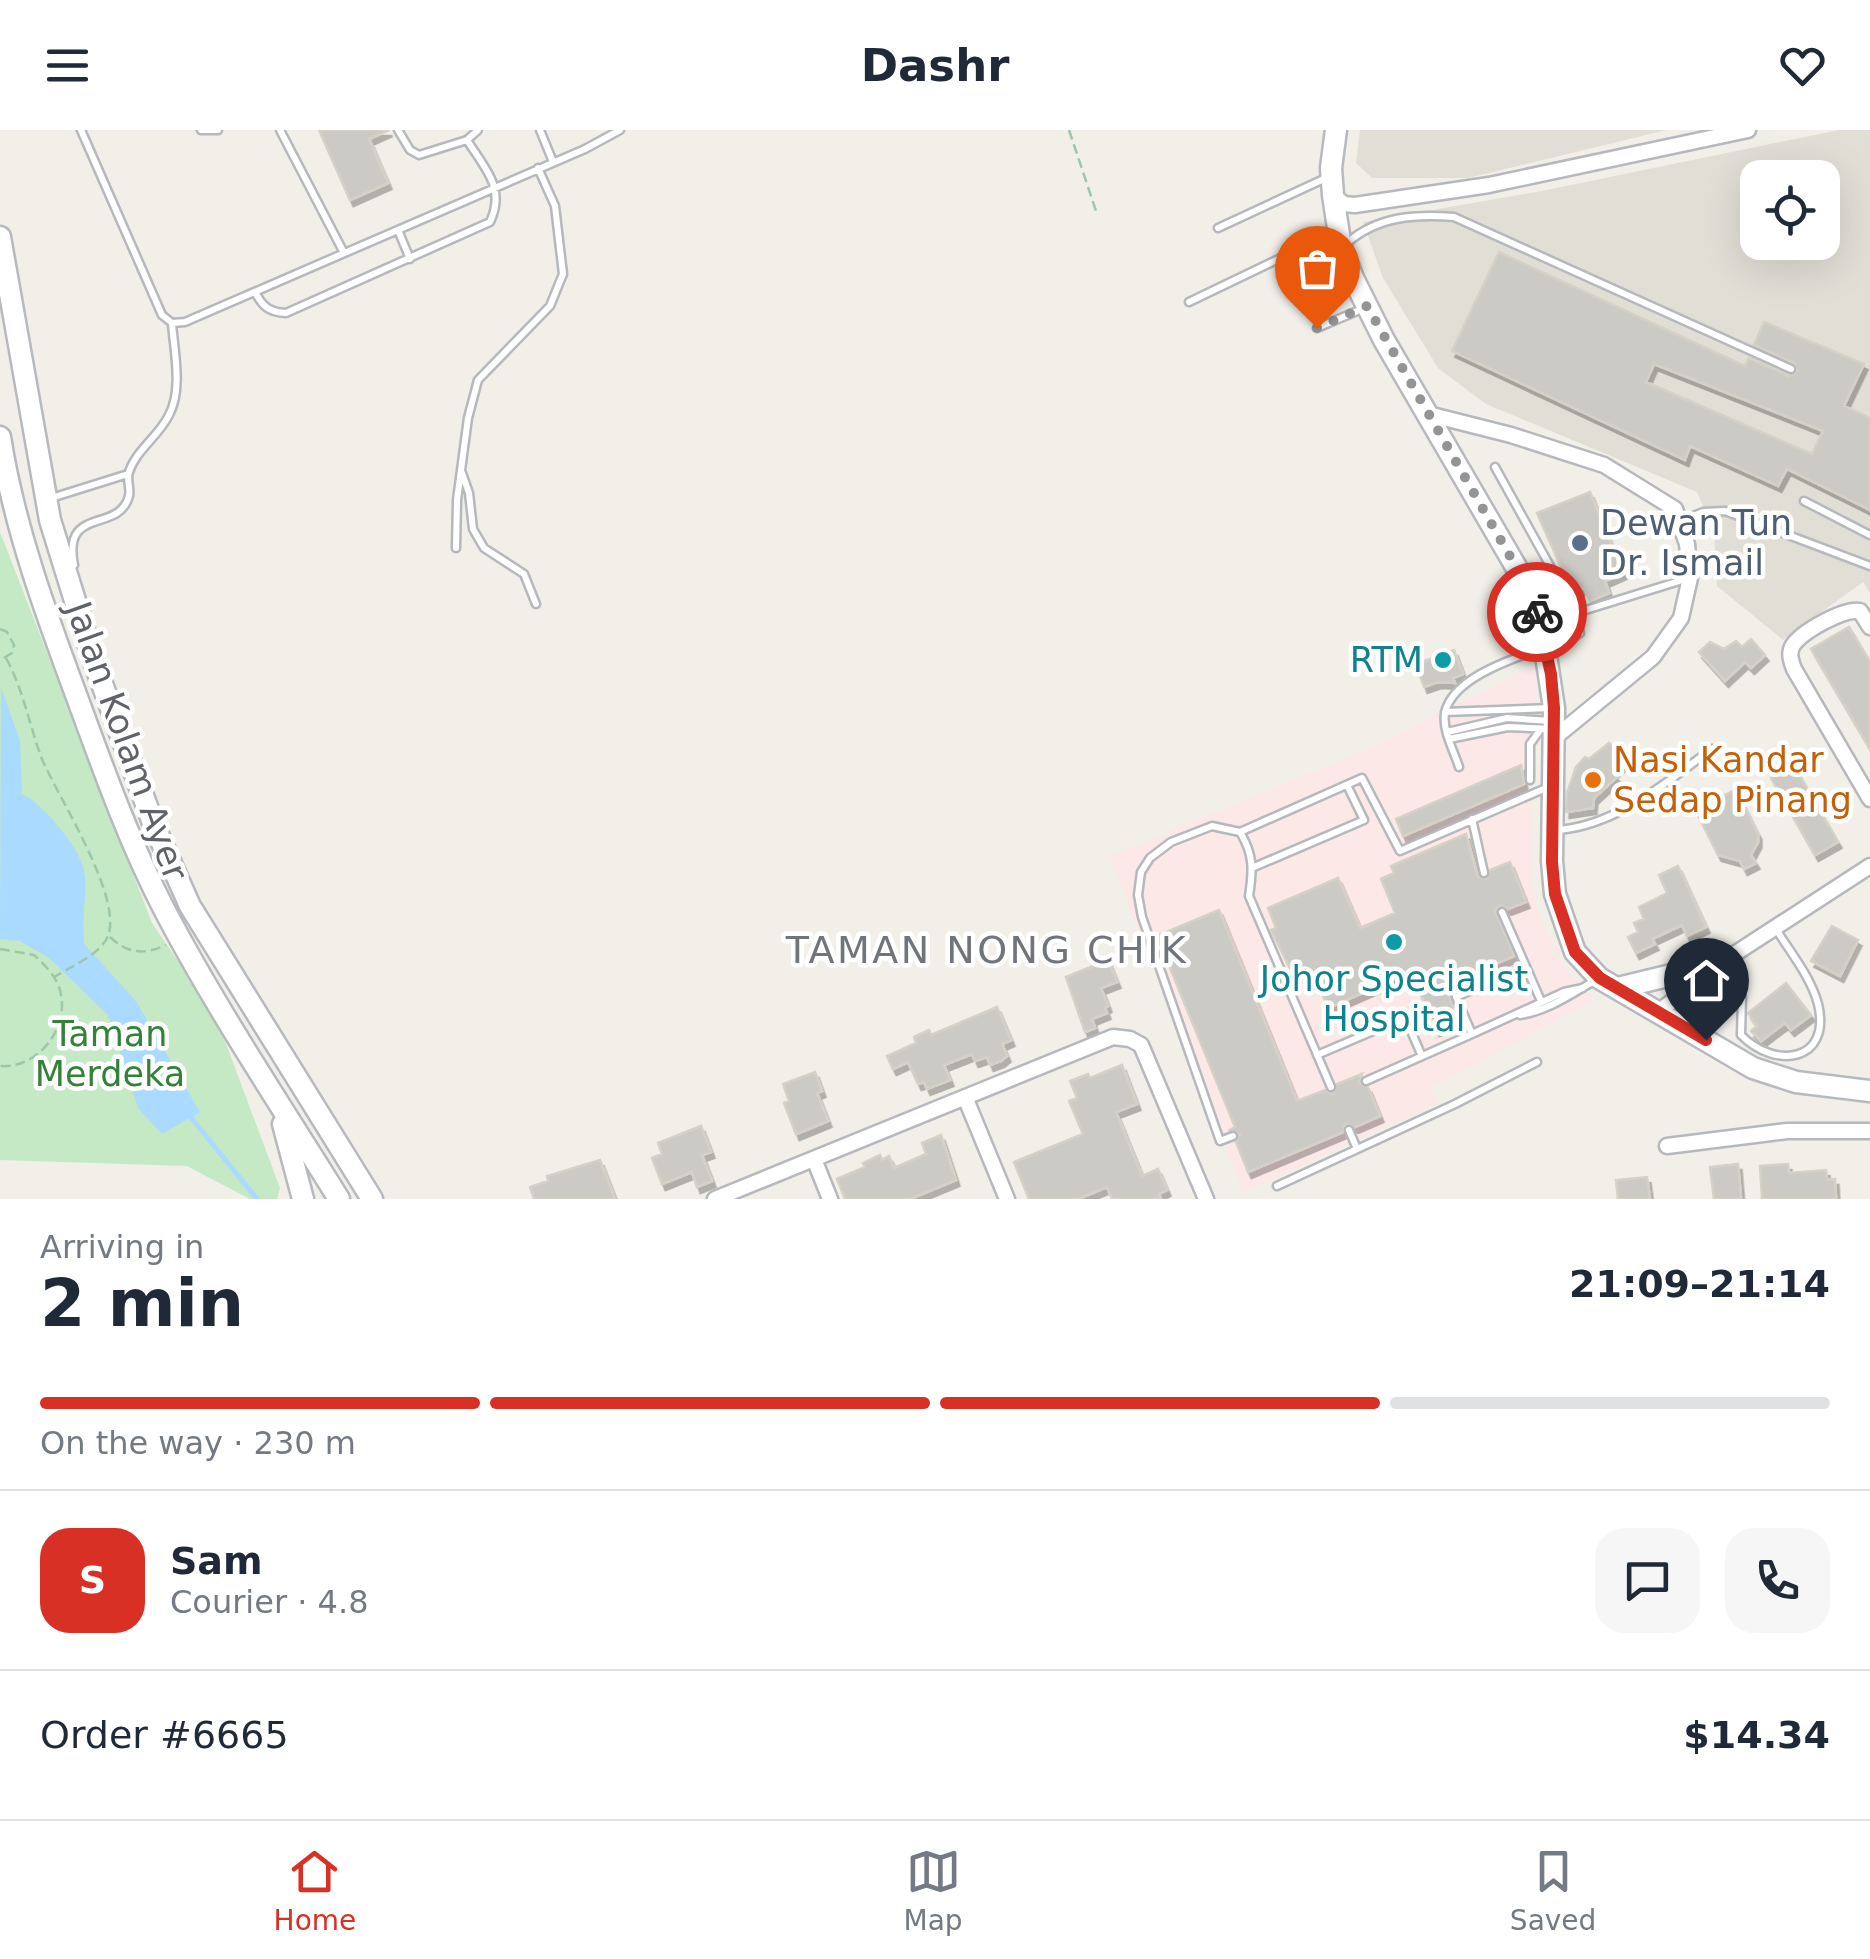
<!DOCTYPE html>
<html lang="en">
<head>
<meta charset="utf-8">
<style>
  :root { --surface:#fff; --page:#f6f6f7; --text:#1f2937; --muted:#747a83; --line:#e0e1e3; --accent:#d93025 }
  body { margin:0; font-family:"DejaVu Sans",sans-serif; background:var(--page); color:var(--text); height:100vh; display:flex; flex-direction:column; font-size:38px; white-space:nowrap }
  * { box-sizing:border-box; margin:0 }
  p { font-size:32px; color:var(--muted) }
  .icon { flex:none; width:55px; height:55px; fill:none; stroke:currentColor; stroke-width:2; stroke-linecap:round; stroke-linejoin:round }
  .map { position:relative; height:1069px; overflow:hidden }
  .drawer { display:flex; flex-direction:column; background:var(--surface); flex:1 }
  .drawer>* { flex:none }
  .controls { position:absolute; left:1740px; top:30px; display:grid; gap:20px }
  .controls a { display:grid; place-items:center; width:100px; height:100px; border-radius:20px; background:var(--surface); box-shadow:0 10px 40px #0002; font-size:50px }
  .pin { position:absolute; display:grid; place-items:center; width:85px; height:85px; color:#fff; margin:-102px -42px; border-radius:50% 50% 50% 0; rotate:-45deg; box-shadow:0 0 10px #0007 }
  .pin .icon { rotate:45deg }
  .courier { position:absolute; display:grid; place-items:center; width:100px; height:100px; margin:-50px; border:8px solid #d93025; border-radius:50%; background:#fff; color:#222; box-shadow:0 2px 12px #0007 }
  .summary em { font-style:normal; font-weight:600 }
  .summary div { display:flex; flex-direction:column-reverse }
  .summary { display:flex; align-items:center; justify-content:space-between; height:170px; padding:0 40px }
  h1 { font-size:65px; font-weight:600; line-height:75px }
  .bar { display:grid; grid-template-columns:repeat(4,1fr); gap:15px 10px; align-content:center; height:120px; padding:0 40px }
  .bar i { height:12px; border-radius:8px; background:var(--line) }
  .bar .on { background:var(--accent) }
  .bar p { grid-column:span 4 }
  .line { display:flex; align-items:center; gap:25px; padding:0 40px; border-top:2px solid var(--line) }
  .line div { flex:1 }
  .round { display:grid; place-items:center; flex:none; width:105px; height:105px; border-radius:30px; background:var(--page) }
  header { display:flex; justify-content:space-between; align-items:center; height:130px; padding:0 40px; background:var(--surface); font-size:45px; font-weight:600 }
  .tabs { display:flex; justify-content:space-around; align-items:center; height:140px; border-top:2px solid var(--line); background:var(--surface); font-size:28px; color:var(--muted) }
  .tabs a { display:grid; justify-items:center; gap:5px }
  .tabs .on { color:var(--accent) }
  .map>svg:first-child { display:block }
  .education { fill:#e1ded6; fill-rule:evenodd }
  .medical { fill:#fce8e6 }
  .green { fill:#c5e8c5 }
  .water { fill:#aadaff }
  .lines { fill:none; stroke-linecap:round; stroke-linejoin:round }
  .stream { stroke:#aadaff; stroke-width:5 }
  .building { fill:#cccac5; stroke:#d6d1c6; stroke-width:2.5; fill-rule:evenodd; filter:url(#shadow) }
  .lane-casing { stroke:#b5b8bc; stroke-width:11 }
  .street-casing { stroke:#b5b8bc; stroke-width:19 }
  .secondary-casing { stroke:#b6babf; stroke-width:25 }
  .path { stroke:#9cc7a9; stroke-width:2.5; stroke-dasharray:10 5; stroke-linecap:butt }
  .lane { stroke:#fff; stroke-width:6 }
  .street { stroke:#fff; stroke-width:14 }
  .secondary { stroke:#fff; stroke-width:20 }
  .done { stroke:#929495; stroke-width:10; stroke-dasharray:0 18 }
  .route { stroke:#d93025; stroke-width:12 }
  .service-dot { fill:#5c6f8a; stroke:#fff; stroke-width:4 }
  .culture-dot { fill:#0f9aa8; stroke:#fff; stroke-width:4 }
  .food-dot { fill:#e8710a; stroke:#fff; stroke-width:4 }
  .labels { text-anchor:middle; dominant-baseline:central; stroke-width:9; stroke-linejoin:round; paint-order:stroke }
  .service-label { font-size:35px; fill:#4e5e75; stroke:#fff; text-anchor:start }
  .culture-label { font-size:35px; fill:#0d838f; stroke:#fff; text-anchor:end }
  .street-label { font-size:35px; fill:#5f6368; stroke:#fff }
  .food-label { font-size:35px; fill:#c56008; stroke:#fff; text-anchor:start }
  .park-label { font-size:35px; fill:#348238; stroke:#fff }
  .neighbourhood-label { font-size:38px; letter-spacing:2.5px; fill:#70757a; stroke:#fff }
</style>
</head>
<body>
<header><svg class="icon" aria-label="menu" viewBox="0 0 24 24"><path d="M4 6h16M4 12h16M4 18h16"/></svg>Dashr<svg class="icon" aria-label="heart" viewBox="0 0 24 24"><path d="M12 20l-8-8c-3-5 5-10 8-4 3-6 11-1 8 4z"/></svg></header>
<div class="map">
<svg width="1870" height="1069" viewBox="0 0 1870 1069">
  <defs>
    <filter id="shadow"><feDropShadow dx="3.5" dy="6" stdDeviation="0" flood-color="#0004"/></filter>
  </defs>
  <rect width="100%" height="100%" fill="#f1efe8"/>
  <path class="education" d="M1360,0H1667L1468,48H1372L1356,33Z
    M1839,0H1870V463L1863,452L1783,510L1717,456L1714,401L1697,362L1486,274L1438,238L1383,148L1363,92L1542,61ZM1758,48H1822V112H1758Z"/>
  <path class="medical" d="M1537,534L1532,652V759L1541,791L1556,824L1593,871L1431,958L1437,973L1243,1062L1109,726L1369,619Z"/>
  <path class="green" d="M0,402L152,793L216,887L280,1058L277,1069H250L187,1036L0,1030Z"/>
  <path class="water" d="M1,557L20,611L22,664C36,671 41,678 52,689C102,747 80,748 84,814L136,871L200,982L162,1004L138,978L108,885L49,828L20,811L0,809Z"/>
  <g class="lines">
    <path class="stream" d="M189,985L257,1069"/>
  </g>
  <path class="building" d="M319,0H389L369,9L388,53L350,70Z
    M1499,122L1745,236L1749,228L1789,246L1798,241L1794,233L1754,215L1764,192L1864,234L1844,276L1870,288V380L1787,339L1778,356L1690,316L1685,330L1452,221ZM1654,234L1823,301L1812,324L1646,252Z
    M1590,362L1623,443L1605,451L1609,463L1590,471L1584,458L1572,462L1537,383Z
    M1849,497L1870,532V619L1811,519Z
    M1751,509L1765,525L1751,538L1745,532L1725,551L1699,522L1710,512L1724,519L1736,511L1742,517Z
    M1454,520L1463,544L1453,548L1455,553L1438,552L1424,557L1416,534Z
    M1609,613L1627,630L1613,643L1617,647L1594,668L1593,678L1566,682L1567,663L1576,637L1585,627L1589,629Z
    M1793,634L1838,712L1815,725L1771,648Z
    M1521,635L1524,654L1403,706L1396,689Z
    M1736,660L1758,704V712L1751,725L1756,733L1744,739L1740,731L1718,725L1698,685L1725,671L1723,666Z
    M1466,704L1478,747L1486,749L1490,740L1510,732L1526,772L1508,779L1500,775L1495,780L1514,826L1445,855L1459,890L1436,900L1411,842L1328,878L1315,846L1303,851L1299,841L1293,844L1271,800L1276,798L1268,778L1338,748L1360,798L1395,783L1381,749L1394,743L1391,736Z
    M1678,736L1706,797L1687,806L1682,795L1652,809L1655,814L1636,823L1628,807L1638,802L1634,793L1644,789L1639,777L1667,763L1659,745Z
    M1219,780L1297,971L1325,960L1333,964L1337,954L1362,944L1359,953L1368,957L1380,986L1355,997L1345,994L1343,1002L1248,1042L1236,1012L1240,1004L1230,1000L1235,997L1157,806Z
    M1832,796L1858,810L1840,846L1811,831Z
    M1108,830L1117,852L1101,858L1108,876L1105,878L1107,883L1092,889L1095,898L1085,902L1066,847Z
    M1786,853L1811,885L1791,900L1785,893L1761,911L1751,901L1757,896L1748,883Z
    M997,877L1011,910L1002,914L1007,926L1001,931L990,935L987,927L975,931L972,924L944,935L950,950L927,959L924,952L918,954L908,932L893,939L887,926L916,913L914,907L929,900L931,905Z
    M1122,935L1137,974L1116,982L1142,1046L1158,1039L1167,1060L1159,1064L1161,1069H1112L1107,1057L1078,1069H1029L1014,1032L1083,1004L1069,971L1077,968L1070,951L1088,944L1090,948Z
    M815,942L822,961L817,963L828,991L796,1004L784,973L789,971L783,954Z
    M701,996L711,1022L702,1025L712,1051L697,1057L692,1042L662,1054L652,1028L662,1024L658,1013Z
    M941,1005L956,1050L910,1069H845L837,1049L865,1037L863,1033L880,1025L882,1030L889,1026L894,1038L926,1024L922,1013Z
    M600,1030L615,1069H534L530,1057L548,1051L547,1046Z
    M1738,1034L1741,1069H1714L1710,1037Z
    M1788,1034L1789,1043L1826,1040L1827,1050L1835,1049L1836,1069H1762L1760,1036Z
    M1647,1047L1650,1069H1618L1616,1050Z"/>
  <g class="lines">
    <defs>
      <path id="lane" d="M201,0H218
        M280,0L344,123
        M398,0L410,20L419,25L467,10
        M540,0L553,32
        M1218,98L1326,48
        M398,100L410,129
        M1347,113C1378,86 1415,84 1454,87L1791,239
        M255,162C263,177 269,182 286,183L490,92C506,58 485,39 467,10L478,0
        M1189,172L1318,110L1338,107
        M172,193L185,192L585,19L620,0
        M1317,198L1362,179
        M1495,337L1576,483L1580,503L1567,512H1546
        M462,343L469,363L473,399L484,418L524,444L536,474
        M48,369L128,344
        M1804,371L1870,405
        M1681,391L1703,382L1725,381L1870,436
        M456,418L457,370L468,288L478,250L550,176L563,144L555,76L538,38
        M74,435C62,375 119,404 129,366C131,358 126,350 129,342C136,320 159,306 169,285C183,259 174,221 172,193L162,185L81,0
        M1576,483L1689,448
        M1445,582L1552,578
        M1447,602L1507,588L1551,591
        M1449,609L1508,597L1551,599
        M1459,637C1454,621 1442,600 1445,583C1452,548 1512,529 1542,518
        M1530,650V614L1541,599
        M1472,689L1484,743
        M1558,700C1618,695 1666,652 1712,619
        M1240,702C1254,725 1253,740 1249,766L1331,957
        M1254,737L1364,690L1347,655
        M1502,782L1541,871
        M1730,832L1742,867L1741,905C1775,940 1832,932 1818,874C1811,847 1790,822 1776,799
        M1525,837L1456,867L1472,904L1564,862L1583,858
        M1520,885C1547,881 1570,865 1594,851
        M1317,925L1399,890L1408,894L1421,924
        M1366,951L1472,904
        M1349,1000L1357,1019
        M1233,1006L1220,1011L1142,787L1138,765L1141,742L1150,728L1171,712L1212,696L1240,702L1362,648L1400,721L1546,658
        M1277,1056L1455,974L1537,932"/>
      <path id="street" d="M1333,65L1344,74L1355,75L1489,55L1748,0
        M1428,284L1511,305L1604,335L1675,379L1687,414L1690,448L1681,488L1653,527L1553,609
        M1870,497L1860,481C1844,478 1803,501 1793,515C1788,523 1791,531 1794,539L1870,669
        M1658,882L1736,823L1870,736
        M965,967L1007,1069
        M1667,1016L1787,1001H1870
        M814,1029L830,1069
        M715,1069L1113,907L1130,909L1141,915L1206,1069"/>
      <path id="secondary" d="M1336,0L1331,38L1333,65L1341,118L1353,148L1384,210L1519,442L1541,493L1554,578L1552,731L1555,764L1575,822L1599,848L1753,938L1796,952L1870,961
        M0,107L50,390L94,532L153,693L190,776L372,1069
        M0,307C14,397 46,484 78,570C104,641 130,714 165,781C217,880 280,974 339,1069
        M1618,858L1721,833
        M1705,910L1694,882L1704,854L1721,833
        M283,994L303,1069"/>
    </defs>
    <use href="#lane" class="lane-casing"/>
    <use href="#street" class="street-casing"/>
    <use href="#secondary" class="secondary-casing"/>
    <path class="path" d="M1069,0L1097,84
      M0,499L7,502L14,515L12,523L0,530
      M6,528C24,561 29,595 42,629C58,667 123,767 108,806C101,824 70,837 54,847
      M110,807C128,824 144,825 166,815
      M0,819L34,825C45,835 59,849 61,865C68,901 36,939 0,936"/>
    <use href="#lane" class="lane"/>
    <use href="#street" class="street"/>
    <use href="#secondary" class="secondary"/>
  </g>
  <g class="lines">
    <path class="done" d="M1317,198L1367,176L1519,442L1537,482"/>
    <path class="route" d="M1537,482L1551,544L1554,578L1552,732L1555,764L1575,822L1600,848L1706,910"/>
  </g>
  <circle class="service-dot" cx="1580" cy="413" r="10"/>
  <g class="culture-dot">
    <circle cx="1443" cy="530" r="10"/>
    <circle cx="1394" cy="812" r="10"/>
  </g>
  <circle class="food-dot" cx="1593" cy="650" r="10"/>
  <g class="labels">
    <g class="service-label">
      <text x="1600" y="393">Dewan Tun<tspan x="1600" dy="40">Dr. Ismail</tspan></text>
    </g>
    <g class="culture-label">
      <text x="1423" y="530">RTM</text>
      <text x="1394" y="849" text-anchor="middle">Johor Specialist<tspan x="1394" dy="40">Hospital</tspan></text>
    </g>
    <g class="street-label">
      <text transform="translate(127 611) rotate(70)">Jalan Kolam Ayer</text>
    </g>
    <g class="food-label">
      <text x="1613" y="630">Nasi Kandar<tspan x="1613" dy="40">Sedap Pinang</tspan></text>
    </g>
    <g class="park-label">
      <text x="110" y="904">Taman<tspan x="110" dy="40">Merdeka</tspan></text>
    </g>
    <g class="neighbourhood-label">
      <text x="987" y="820">TAMAN NONG CHIK</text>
    </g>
  </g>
</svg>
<div class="controls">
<a><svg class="icon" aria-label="locate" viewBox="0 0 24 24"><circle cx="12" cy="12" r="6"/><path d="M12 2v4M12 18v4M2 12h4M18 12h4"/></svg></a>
</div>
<div class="pin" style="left:1317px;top:198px;background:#ea580c"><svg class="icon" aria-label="bag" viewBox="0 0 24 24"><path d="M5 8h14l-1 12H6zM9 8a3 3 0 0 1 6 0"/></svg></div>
<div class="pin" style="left:1706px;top:910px;background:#1f2937"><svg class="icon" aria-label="home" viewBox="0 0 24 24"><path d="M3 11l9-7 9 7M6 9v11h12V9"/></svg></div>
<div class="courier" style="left:1537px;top:482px"><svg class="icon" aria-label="bike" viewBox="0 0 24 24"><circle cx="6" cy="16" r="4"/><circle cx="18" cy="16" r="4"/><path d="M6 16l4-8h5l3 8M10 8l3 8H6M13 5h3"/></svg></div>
</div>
<section class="drawer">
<div class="summary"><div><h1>2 min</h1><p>Arriving in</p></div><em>21:09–21:14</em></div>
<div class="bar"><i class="on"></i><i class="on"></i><i class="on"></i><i></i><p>On the way · 230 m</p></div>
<div class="line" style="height:180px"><b class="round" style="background:var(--accent);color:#fff">S</b><div><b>Sam</b><p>Courier · 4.8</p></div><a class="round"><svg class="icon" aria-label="chat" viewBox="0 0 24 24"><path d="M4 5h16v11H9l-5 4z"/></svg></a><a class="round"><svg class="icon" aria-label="phone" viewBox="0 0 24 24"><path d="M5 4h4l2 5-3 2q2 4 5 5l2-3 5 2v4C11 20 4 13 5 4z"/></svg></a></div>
<div class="line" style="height:130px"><div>Order #6665</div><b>$14.34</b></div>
</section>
<nav class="tabs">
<a class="on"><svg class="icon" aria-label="home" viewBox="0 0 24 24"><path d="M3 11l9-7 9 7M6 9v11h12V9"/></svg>Home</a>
<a><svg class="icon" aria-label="map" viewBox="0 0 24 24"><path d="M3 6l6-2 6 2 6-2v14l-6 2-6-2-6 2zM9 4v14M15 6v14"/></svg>Map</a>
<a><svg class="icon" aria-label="saved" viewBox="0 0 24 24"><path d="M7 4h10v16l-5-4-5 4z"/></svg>Saved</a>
</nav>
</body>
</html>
